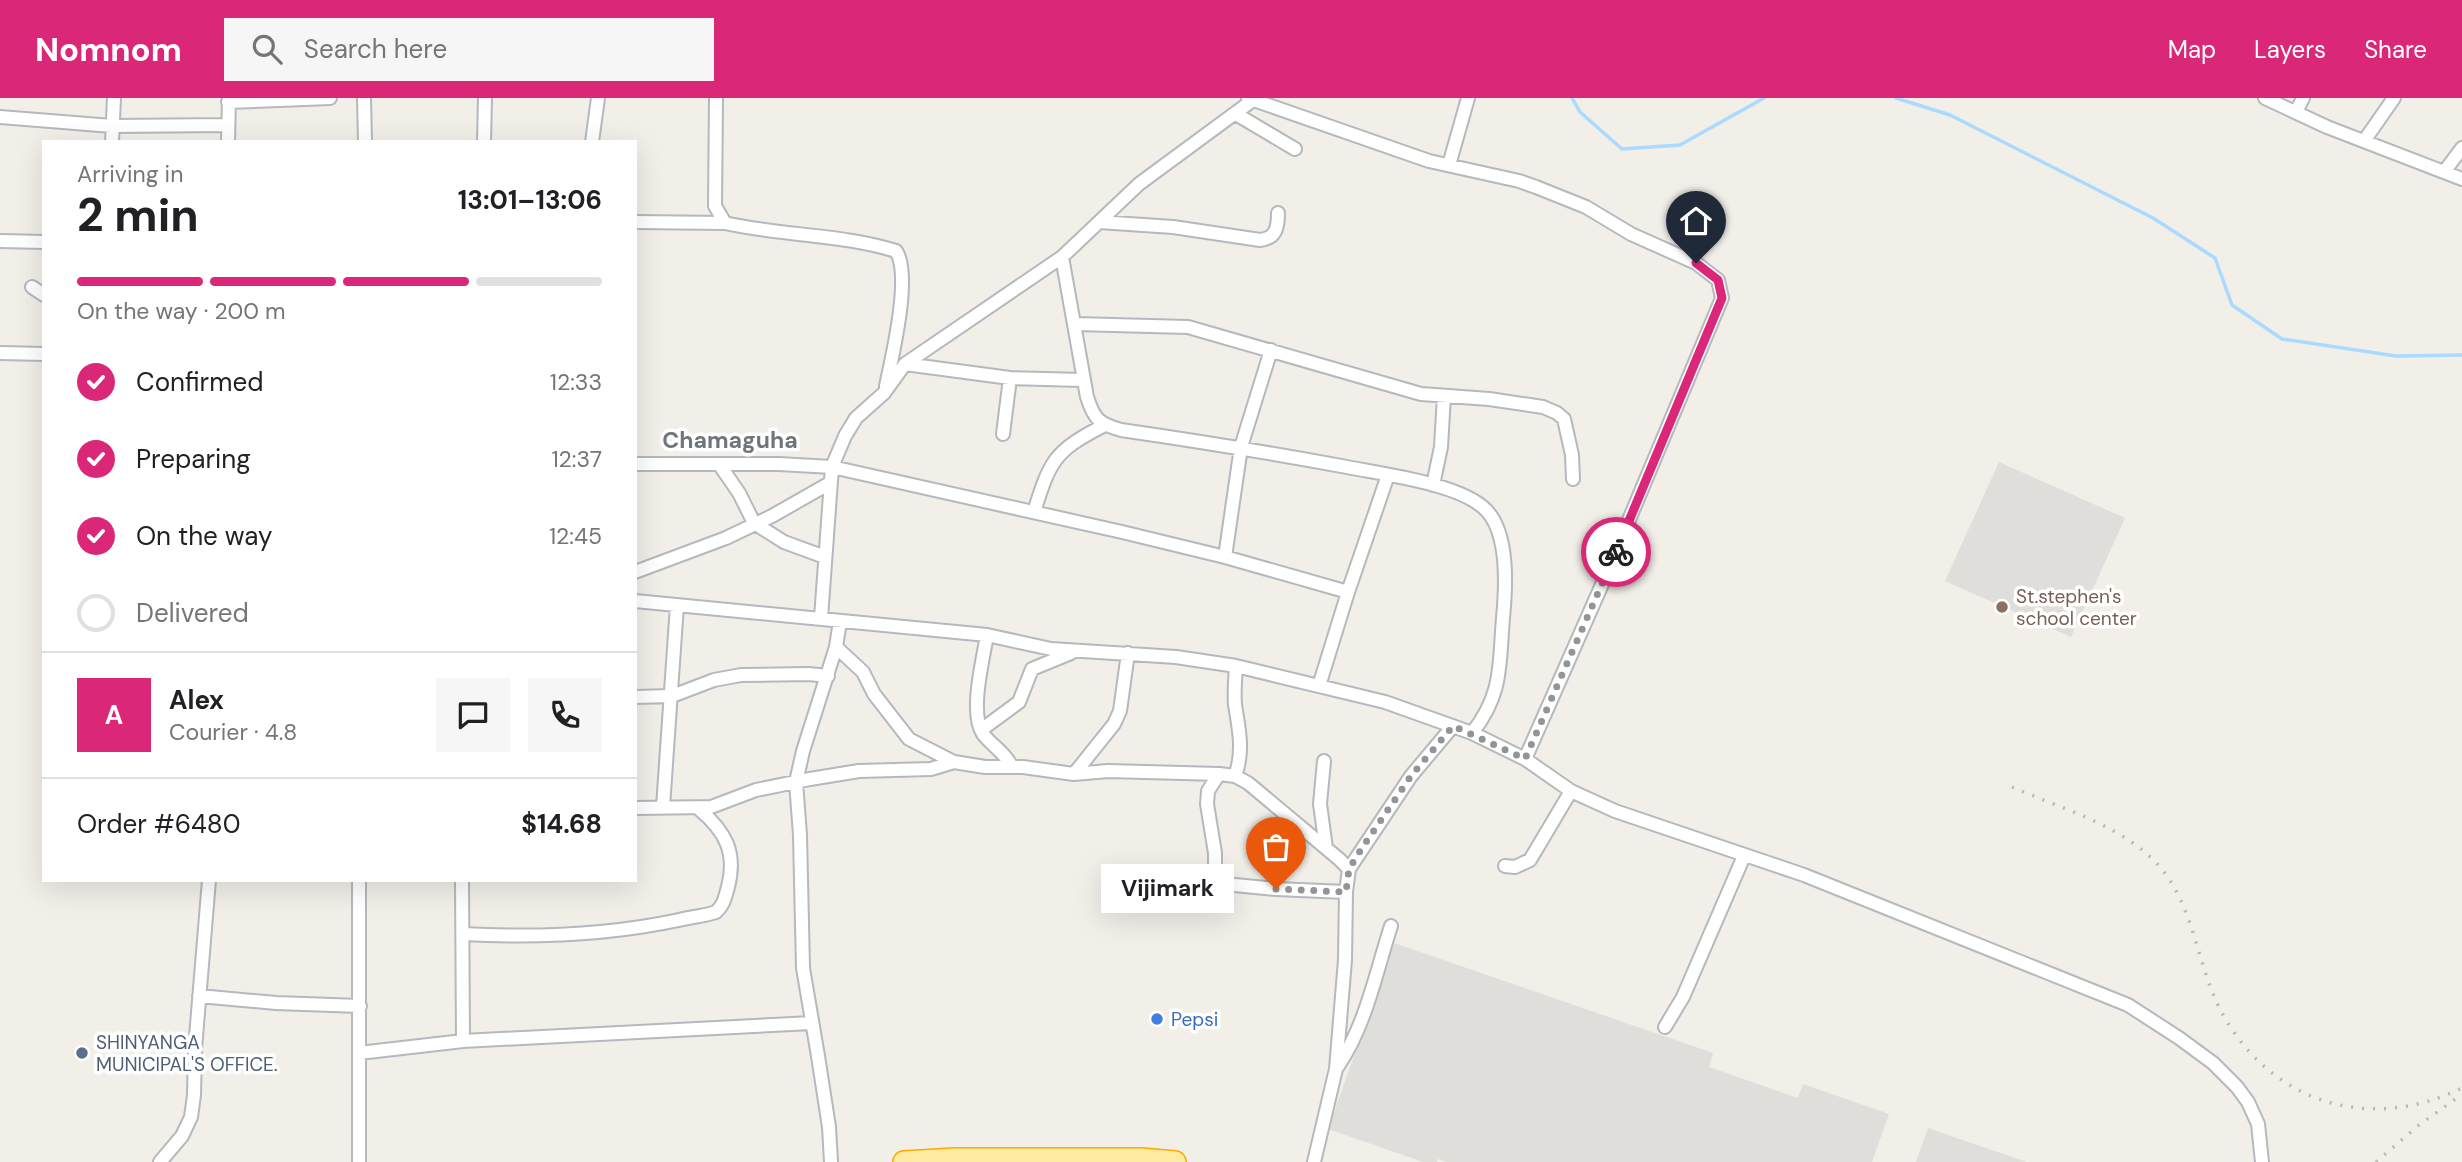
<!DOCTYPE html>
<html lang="en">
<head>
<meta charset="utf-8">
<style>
  :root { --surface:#fff; --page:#f6f6f6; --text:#202124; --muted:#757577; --line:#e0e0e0; --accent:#db2777 }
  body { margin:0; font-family:"DM Sans",sans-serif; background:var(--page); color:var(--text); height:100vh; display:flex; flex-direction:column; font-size:26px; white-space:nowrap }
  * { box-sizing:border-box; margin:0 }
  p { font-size:23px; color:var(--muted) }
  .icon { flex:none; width:38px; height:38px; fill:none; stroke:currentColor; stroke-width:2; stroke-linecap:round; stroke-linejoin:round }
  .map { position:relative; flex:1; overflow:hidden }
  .panel { position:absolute; left:42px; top:42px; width:595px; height:742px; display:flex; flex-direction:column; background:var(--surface); border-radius:0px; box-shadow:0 7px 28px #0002 }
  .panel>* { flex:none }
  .pin { position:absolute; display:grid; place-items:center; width:60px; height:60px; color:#fff; margin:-72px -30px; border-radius:50% 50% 50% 0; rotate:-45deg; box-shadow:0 0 7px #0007 }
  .pin .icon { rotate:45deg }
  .courier { position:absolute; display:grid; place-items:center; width:70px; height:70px; margin:-35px; border:5px solid #db2777; border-radius:50%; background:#fff; color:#222; box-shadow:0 2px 9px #0007 }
  .bubble { position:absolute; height:49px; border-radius:0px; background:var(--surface); box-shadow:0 7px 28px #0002; font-size:23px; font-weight:700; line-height:49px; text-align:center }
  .headline em { font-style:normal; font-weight:700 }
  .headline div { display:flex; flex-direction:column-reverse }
  .headline { display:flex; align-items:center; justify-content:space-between; height:119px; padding:0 35px }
  h1 { font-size:46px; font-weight:700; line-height:52px }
  .bar { display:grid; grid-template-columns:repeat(4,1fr); gap:10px 7px; align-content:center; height:84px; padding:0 35px }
  .bar i { height:9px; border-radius:5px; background:var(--line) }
  .bar .selected { background:var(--accent) }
  .bar p { grid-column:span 4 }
  .line { display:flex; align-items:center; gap:18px; padding:0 35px; border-top:2px solid var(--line) }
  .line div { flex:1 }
  .round { display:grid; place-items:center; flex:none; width:74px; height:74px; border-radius:0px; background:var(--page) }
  ol { padding:0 35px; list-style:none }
  li { display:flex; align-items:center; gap:21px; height:77px }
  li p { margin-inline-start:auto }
  li .icon { padding:7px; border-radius:50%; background:var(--accent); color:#fff; stroke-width:4 }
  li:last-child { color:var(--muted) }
  li i { width:38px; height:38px; border:4px solid var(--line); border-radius:50% }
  header { display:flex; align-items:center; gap:42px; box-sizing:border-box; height:98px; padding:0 35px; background:var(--accent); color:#fff }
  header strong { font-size:33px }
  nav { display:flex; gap:38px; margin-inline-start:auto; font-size:24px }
  .search { width:490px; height:63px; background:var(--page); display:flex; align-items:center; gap:18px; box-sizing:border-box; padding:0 24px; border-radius:0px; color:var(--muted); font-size:26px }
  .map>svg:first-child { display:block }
  .industrial { fill:#e0deda }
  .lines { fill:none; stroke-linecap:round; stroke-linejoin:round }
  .stream { stroke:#aadaff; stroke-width:3.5 }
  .minor-casing { stroke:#b5b8bc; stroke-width:16 }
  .trunk-casing { stroke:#f9ab00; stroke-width:24 }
  .minor { stroke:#fff; stroke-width:12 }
  .trunk { stroke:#feeaa1; stroke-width:21 }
  .rail { stroke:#b6b7b8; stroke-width:3.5; stroke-dasharray:2 9; stroke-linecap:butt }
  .done { stroke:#929495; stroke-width:7; stroke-dasharray:0 12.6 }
  .route { stroke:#db2777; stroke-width:9 }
  .education-dot { fill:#8d6e63; stroke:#fff; stroke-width:2.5 }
  .shop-dot { fill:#3f7fe0; stroke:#fff; stroke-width:2.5 }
  .service-dot { fill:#5c6f8a; stroke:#fff; stroke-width:2.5 }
  .labels { text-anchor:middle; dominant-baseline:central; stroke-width:7; stroke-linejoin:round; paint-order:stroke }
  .education-label { font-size:19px; fill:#785e54; stroke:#fff; text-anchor:start }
  .shop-label { font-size:19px; fill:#366cbe; stroke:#fff; text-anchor:start }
  .service-label { font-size:19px; fill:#4e5e75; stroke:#fff; text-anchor:start }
  .quarter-label { font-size:23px; font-weight:bold; fill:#70757a; stroke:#fff }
</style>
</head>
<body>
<header>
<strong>Nomnom</strong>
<div class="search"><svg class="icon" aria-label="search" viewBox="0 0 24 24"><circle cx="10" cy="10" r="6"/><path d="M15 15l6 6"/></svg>Search here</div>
<nav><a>Map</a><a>Layers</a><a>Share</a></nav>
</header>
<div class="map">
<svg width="2462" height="1064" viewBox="0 0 2462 1064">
  <rect width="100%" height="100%" fill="#f1efe8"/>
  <path class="industrial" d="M1999,364L2125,420L2071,539L1945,483Z
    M1394,845L1713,955L1709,969L1798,1000L1803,986L1889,1016L1872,1064H1447L1438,1061L1437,1064H1423L1328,1031Z
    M1928,1030L1983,1049L2027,1064H1916Z"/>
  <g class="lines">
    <path class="stream" d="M1572,0L1580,14L1622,51L1680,47L1764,0
      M1896,0L1950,17L2153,120L2215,160L2232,207L2282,241L2396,258L2462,257"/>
    <defs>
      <path id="minor" d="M364,0L365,44
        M716,0L715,108L725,125C782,138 841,136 896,153C912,177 892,259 886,288
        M1248,0L1429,63L1519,83L1536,89L1586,109L1631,136L1696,165L1718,182L1722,200L1600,491L1525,661
        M2265,0L2327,29L2462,81
        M228,4L330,0
        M2296,14L2303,0
        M1236,16L1295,51
        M0,19L112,28L228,27
        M2364,43L2394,0
        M112,44L114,0
        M228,44L229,0
        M484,44L485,0
        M592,44L598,0
        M1449,67L1468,0
        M2444,74L2462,50
        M635,124L725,125
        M1099,124L1173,129L1260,142C1276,140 1278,130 1278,115
        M0,143L44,144
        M1062,159L1087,299C1094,321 1099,326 1121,332C1197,343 1271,355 1347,369C1382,376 1463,386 1487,413C1509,437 1506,489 1503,520C1499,567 1503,596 1472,635
        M32,189L44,197
        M1075,226L1188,229L1421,296L1489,301L1543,309L1557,315L1564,321L1572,357L1573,381
        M0,255L44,256
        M905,266L1010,280L1083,282
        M1003,336L1010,280
        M635,366H779L832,369L1122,434L1225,459L1348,494L1319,588
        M719,366L739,395L754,425L784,444L825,459
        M1433,387L1441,349L1444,298
        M1034,414C1050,363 1054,353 1103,328
        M1225,459L1241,349L1271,252
        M635,474L726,440L772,418L830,385
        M1348,494L1388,377
        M635,503L987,537L1051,551L1176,559L1236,568L1385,604L1472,635L1525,661L1571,693L1615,713L1804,777L2128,907L2179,940L2213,965L2237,989L2248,1004L2258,1026L2262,1064
        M821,520L832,369L845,338L856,320L884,295L905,266L1062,159L1139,86L1253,2
        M987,537C983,562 969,615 983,636C992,648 1005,654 1012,669
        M836,549L863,574L874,596L909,641L954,664
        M635,599L672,598L714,582L741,577L809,576L828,578
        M981,632L1019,604L1032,571L1071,555
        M1324,663L1320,706L1326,750
        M1074,676L1114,626L1120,613L1128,555
        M1219,676L1208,693L1207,706L1215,755V776L1219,783L1224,786L1276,791L1346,794
        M1235,678C1244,654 1239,631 1235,607C1234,594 1235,581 1236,568
        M663,709L677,507
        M635,710L711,709L756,692L810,681L859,673L931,671L954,664L985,669H1023L1074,676L1108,673L1219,676L1235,678L1248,685L1339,761L1349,771
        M1505,768L1515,769L1530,762L1571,693
        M359,782V1064
        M462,782L463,943
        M463,836C535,840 608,837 679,822C692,819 704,818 716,814C724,807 725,799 728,789C737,754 725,733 699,711
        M199,898L276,905L360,908
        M1665,929L1683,899L1744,758
        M359,955L463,943L812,925
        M1338,968C1366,927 1376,874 1391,828
        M160,1064L182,1038L191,1019L194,997L195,951L209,782
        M831,1064L829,1029L818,958L803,870L800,737L796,684L803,653L836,549L840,523
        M1314,1064L1336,971L1345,862L1346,794L1349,771L1411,678L1453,628"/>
      <path id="trunk" d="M904,1064L955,1061H1141L1175,1064"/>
    </defs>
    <use href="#minor" class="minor-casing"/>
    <use href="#trunk" class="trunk-casing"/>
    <use href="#minor" class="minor"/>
    <use href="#trunk" class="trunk"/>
    <path class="rail" d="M2012,689C2062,711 2123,727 2160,769C2195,810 2197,869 2222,915C2272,1006 2370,1035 2462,990
      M2376,1064L2419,1027L2461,997"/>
  </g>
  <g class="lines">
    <path class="done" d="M1276,791L1346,794L1349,771L1362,750L1411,678L1453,628L1525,661L1616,454"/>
    <path class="route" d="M1616,454L1722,200L1718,182L1696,165"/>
  </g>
  <circle class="education-dot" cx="2002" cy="509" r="7"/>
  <circle class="shop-dot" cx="1157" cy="921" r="7"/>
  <circle class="service-dot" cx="82" cy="955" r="7"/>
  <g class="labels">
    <g class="education-label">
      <text x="2016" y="498">St.stephen's<tspan x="2016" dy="22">school center</tspan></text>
    </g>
    <g class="shop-label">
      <text x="1171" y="921">Pepsi</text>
    </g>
    <g class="service-label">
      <text x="96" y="944">SHINYANGA<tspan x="96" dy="22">MUNICIPAL'S OFFICE.</tspan></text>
    </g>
    <g class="quarter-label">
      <text x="730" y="342">Chamaguha</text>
    </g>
  </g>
</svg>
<div class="pin" style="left:1276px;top:791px;background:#ea580c"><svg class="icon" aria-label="bag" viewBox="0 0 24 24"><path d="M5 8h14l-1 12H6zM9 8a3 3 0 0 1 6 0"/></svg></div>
<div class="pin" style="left:1696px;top:165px;background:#1f2937"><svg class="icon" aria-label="home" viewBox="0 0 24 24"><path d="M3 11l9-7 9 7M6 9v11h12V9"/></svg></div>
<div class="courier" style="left:1616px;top:454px"><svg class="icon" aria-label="bike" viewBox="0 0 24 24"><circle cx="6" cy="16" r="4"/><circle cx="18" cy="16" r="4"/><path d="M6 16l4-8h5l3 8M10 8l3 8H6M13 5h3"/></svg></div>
<div class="bubble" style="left:1101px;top:766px;width:133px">Vijimark</div>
<section class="panel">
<div class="headline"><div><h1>2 min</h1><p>Arriving in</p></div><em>13:01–13:06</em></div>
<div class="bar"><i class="selected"></i><i class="selected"></i><i class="selected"></i><i></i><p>On the way · 200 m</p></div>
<ol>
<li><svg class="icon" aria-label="check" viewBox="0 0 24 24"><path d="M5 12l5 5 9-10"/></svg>Confirmed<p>12:33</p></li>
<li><svg class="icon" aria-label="check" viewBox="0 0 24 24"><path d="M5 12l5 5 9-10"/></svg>Preparing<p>12:37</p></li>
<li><svg class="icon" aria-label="check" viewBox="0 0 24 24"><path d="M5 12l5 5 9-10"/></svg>On the way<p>12:45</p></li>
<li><i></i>Delivered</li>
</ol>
<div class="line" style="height:126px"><b class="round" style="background:var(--accent);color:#fff">A</b><div><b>Alex</b><p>Courier · 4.8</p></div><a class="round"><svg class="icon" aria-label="chat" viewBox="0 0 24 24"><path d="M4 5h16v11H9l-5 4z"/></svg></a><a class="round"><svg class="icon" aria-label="phone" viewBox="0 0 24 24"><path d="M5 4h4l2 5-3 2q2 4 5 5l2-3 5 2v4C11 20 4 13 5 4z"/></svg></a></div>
<div class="line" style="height:91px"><div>Order #6480</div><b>$14.68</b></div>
</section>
</div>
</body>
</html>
